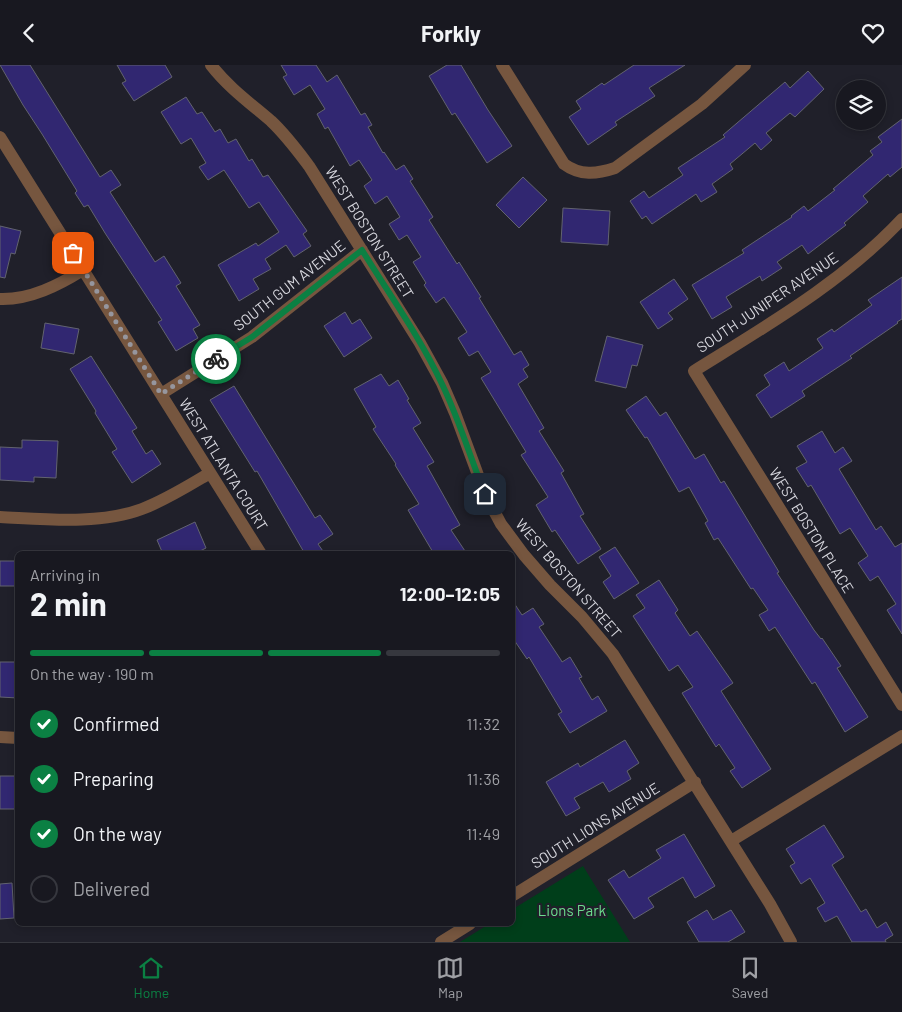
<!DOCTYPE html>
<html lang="en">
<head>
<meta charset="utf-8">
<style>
  :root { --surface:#181820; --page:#212129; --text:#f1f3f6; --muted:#9fa0a5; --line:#36373e; --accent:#0b8043 }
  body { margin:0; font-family:Barlow,sans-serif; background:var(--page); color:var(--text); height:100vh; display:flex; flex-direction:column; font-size:19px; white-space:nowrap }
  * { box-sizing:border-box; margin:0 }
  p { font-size:16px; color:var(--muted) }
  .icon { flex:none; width:28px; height:28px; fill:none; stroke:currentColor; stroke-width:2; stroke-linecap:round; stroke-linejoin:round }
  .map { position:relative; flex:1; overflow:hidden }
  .panel { position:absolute; left:15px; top:486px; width:500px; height:375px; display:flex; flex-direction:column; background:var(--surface); border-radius:8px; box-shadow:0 2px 8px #0003,0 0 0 1px var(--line) }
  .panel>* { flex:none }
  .fabs { position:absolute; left:836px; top:15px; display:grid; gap:10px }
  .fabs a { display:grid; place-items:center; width:50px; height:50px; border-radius:50%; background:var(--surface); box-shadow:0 2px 8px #0003,0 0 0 1px var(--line); font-size:25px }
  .pin { position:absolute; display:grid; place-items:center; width:42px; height:42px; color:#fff; margin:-21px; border-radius:10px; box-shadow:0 2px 8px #0006 }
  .courier { position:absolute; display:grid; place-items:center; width:50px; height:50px; margin:-25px; border:4px solid #0b8043; border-radius:50%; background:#fff; color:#222; box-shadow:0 1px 6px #0007 }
  .headline em { font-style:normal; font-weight:700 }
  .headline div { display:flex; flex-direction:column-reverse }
  .headline { display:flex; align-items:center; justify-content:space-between; height:85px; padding:0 15px }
  h1 { font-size:32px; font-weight:700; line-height:38px }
  .bar { display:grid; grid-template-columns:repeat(4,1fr); gap:8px 5px; align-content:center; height:60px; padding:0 15px }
  .bar i { height:6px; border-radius:4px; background:var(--line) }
  .bar .on { background:var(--accent) }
  .bar p { grid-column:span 4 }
  ol { padding:0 15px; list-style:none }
  li { display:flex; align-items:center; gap:15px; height:55px }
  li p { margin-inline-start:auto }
  li .icon { padding:5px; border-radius:50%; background:var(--accent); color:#fff; stroke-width:4 }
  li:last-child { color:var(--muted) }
  li i { width:28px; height:28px; border:2px solid var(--line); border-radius:50% }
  header { display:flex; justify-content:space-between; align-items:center; height:65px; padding:0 15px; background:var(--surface); font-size:22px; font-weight:700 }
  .tab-bar { display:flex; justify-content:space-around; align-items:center; height:70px; border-top:1px solid var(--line); background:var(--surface); font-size:14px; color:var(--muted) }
  .tab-bar a { display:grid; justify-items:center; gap:2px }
  .tab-bar .on { color:var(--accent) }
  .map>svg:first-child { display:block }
  .green { fill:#003e1a }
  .building { fill:#312771; stroke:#62636f }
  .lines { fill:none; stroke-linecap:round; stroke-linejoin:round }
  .minor { stroke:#76563f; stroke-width:12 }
  .done { stroke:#96969e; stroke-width:5; stroke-dasharray:0 9 }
  .route { stroke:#0b8043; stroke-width:6 }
  .labels { text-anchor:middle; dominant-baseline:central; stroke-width:4.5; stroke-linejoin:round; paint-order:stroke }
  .street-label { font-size:15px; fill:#d6d6dd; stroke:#20202a }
  .park-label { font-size:15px; fill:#6cdd8e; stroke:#20202a }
</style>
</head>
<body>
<header><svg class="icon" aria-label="back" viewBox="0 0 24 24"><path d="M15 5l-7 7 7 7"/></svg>Forkly<svg class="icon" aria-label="heart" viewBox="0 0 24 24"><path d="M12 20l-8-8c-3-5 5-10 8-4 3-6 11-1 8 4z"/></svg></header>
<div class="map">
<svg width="902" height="877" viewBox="0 0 902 877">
  <rect width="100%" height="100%" fill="#20202a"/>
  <path class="green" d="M583,801L630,877H460L489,859H512L513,844Z"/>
  <path class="building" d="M0,0H30L100,112L111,105L121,120L110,127L155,197L164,191L181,218L176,221L200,260L193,264L198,273L176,286L158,257L162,255L105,168L88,140L84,142L75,128L77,126L42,69L23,40Z
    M117,0H165L172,12L134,36L122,18L126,16Z
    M281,0H316L327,17L337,10L361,50L365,48L372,60L368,62L383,88L384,87L396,105L404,100L413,114L410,116L433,152L429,155L457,199L459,197L481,232L479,233L514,290L521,286L529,300L523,304L528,312L518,319L544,363L539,366L564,406L561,408L584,449L580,451L601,484L578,499L555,465L552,467L536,440L548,432L521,390L526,387L481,313L491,307L478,286L469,291L458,273L467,267L456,250L444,232L436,238L424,220L426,218L413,197L421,192L407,170L399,175L389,159L400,152L387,131L375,139L364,121L372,115L359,95L350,101L328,62L325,64L317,49L325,44L310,20L294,30L283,12L287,10Z
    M447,0H461L488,45L512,81L487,98L455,48L452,50L429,11Z
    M634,0H685L649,23L655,31L615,57L617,60L588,80L569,52L581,44L576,36L602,18L604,20Z
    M808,6L824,24L795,52L790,48L766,68L772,75L761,85L755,78L730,99L733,104L712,119L717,127L701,137L696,129L652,159L646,151L642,154L630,136L644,126L649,133L683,110L678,103L725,72L723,70L785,17L790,23Z
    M186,32L197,49L202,47L215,67L220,64L228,78L236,74L249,96L252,94L263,112L268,110L307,166L303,169L311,181L294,192L286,180L265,194L271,204L253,214L259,224L239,236L218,200L256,178L258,181L279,167L259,137L249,143L224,105L208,115L199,102L206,98L191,73L181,79L161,47Z
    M902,54V102L890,112L888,109L863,131L868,137L844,158L846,160L808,189L802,180L777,197L782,203L762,216L760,211L726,232L732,242L712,254L692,220L744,188L742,185L792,152L791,151L804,141L808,146L835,125L833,124L873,90L870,86L882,77L878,72Z
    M523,112L547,135L519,163L496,140Z
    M563,143L610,146L608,180L561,177Z
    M0,161L21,166L15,189L11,188L5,213L0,212Z
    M902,212V254L897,257L898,258L850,291L852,293L802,326L805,331L771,353L756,330L770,320L764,310L784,297L789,306L823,283L817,274L832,264L834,267L872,240L868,235Z
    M674,214L688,234L668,248L673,254L658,264L640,237Z
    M345,247L352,259L360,254L372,273L344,292L324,261Z
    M45,258L79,264L74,289L41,283Z
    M607,271L643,280L637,301L632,300L626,323L595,316Z
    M91,291L137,363L132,366L146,389L152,385L161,399L132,418L112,387L117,384L95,348L96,346L70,304Z
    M381,309L389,321L398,315L409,334L407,335L421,358L413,363L434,397L427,401L460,460L451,465L467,489H434L408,445L419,439L395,400L396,399L373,364L376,362L354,324Z
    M234,321L315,453L320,450L333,469L318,479L325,489H305L257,406L255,407L210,335Z
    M646,331L660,351L666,347L695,394L704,389L721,418L724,416L779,507L777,508L814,565L821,574L822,573L841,601L837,603L868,652L845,667L815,617L812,619L775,562L769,566L759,550L768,545L753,523L751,524L718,473L714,475L705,458L708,456L689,422L679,427L647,372L645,373L626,345Z
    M822,366L835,388L843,382L852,396L839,404L876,465L881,461L895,482L902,478V569L887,545L896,539L878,511L870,516L858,498L868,491L850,463L840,469L811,420L808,422L796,403L807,397L797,381Z
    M22,375L58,376L56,413L34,412V417L0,415V382L22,383Z
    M195,457L206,483L194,489H163L157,475Z
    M615,482L639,518L614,534L603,517L611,511L599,492Z
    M0,496H18V521H0Z
    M659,515L678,545L675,548L690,571L697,566L733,618L721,626L771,704L742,723L730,706L735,703L719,679L716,682L682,628L693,622L678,600L669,606L633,551L645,543L636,530Z
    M512,535L522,550L533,543L544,559L539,562L561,595L562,597L570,592L582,612L579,613L592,635L598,631L607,646L570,668L558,649L562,647L529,592L527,594L512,572Z
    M0,597H15V607H18V633L0,632Z
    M625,675L639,698L627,706L631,714L609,727L603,717L574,733L580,743L566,751L546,717L578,698L580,702Z
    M0,711H15L16,744H0Z
    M824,760L844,792L832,800L861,847L866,844L877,863L886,857L893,870L885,875L886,877H852L837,851L825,857L817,843L825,838L810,813L801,819L790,801L795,798L786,784Z
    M684,769L715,821L695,833L683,812L648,833L654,842L634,854L608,815L624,805L629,813L661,793L656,785Z
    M12,818L14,853L0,854V819Z
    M707,845L713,855L731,845L745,867L728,877H699L687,857Z"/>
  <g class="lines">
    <path class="minor" d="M211,0C228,22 250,38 271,56C286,70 297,85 309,101L420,278L442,318L455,348L485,429L501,459L524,490L550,520L582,552L613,589L770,839L791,877
      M502,0L564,99C580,111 597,109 615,103L702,39L745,0
      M0,72L261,489
      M902,154C843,217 766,261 694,306L902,640
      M0,234C30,235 59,220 83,205
      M161,329L252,272L362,185
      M0,452C44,454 100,460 142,444C166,435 188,421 210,408
      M0,672L18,673
      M731,776L902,671
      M512,831L695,717
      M441,877L470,859"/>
  </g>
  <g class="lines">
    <path class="done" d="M73,188L161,329L216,294"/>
    <path class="route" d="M216,294L252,272L362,185C389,229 420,272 442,319C459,354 470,392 485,429"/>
  </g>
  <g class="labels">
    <g class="street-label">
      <text transform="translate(370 167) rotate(58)">WEST BOSTON STREET</text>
      <text transform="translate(289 220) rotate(-38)">SOUTH GUM AVENUE</text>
      <text transform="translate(767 237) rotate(-34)">SOUTH JUNIPER AVENUE</text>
      <text transform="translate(224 399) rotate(58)">WEST ATLANTA COURT</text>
      <text transform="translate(812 465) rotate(58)">WEST BOSTON PLACE</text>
      <text transform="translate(569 513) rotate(49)">WEST BOSTON STREET</text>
      <text transform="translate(595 760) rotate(-32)">SOUTH LIONS AVENUE</text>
    </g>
    <g class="park-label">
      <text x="572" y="845">Lions Park</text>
    </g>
  </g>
</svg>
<div class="fabs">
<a><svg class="icon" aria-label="layers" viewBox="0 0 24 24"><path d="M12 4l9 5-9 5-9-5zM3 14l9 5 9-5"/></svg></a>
</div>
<div class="pin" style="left:73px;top:188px;background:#ea580c"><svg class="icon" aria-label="bag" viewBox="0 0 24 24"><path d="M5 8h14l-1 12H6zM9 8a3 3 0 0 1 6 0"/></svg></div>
<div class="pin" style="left:485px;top:429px;background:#1f2937"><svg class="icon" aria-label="home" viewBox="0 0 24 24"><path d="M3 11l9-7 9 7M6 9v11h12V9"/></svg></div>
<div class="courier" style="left:216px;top:294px"><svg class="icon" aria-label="bike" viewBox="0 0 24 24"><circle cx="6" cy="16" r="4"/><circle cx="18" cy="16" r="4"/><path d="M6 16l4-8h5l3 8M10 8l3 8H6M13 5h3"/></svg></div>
<section class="panel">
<div class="headline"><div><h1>2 min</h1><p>Arriving in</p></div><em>12:00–12:05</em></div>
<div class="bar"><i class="on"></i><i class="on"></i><i class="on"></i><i></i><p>On the way · 190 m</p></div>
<ol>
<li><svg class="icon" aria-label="check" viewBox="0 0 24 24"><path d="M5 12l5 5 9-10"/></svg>Confirmed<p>11:32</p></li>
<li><svg class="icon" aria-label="check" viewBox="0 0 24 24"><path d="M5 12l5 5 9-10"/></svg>Preparing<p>11:36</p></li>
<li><svg class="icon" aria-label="check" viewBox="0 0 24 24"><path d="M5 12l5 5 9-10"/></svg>On the way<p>11:49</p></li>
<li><i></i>Delivered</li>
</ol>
</section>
</div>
<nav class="tab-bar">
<a class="on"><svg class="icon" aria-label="home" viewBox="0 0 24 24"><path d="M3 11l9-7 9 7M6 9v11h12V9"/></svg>Home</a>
<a><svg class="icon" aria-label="map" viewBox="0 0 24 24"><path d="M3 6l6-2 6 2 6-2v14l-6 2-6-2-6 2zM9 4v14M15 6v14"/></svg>Map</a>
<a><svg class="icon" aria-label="saved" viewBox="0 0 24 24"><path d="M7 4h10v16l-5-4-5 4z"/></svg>Saved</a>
</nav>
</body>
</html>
